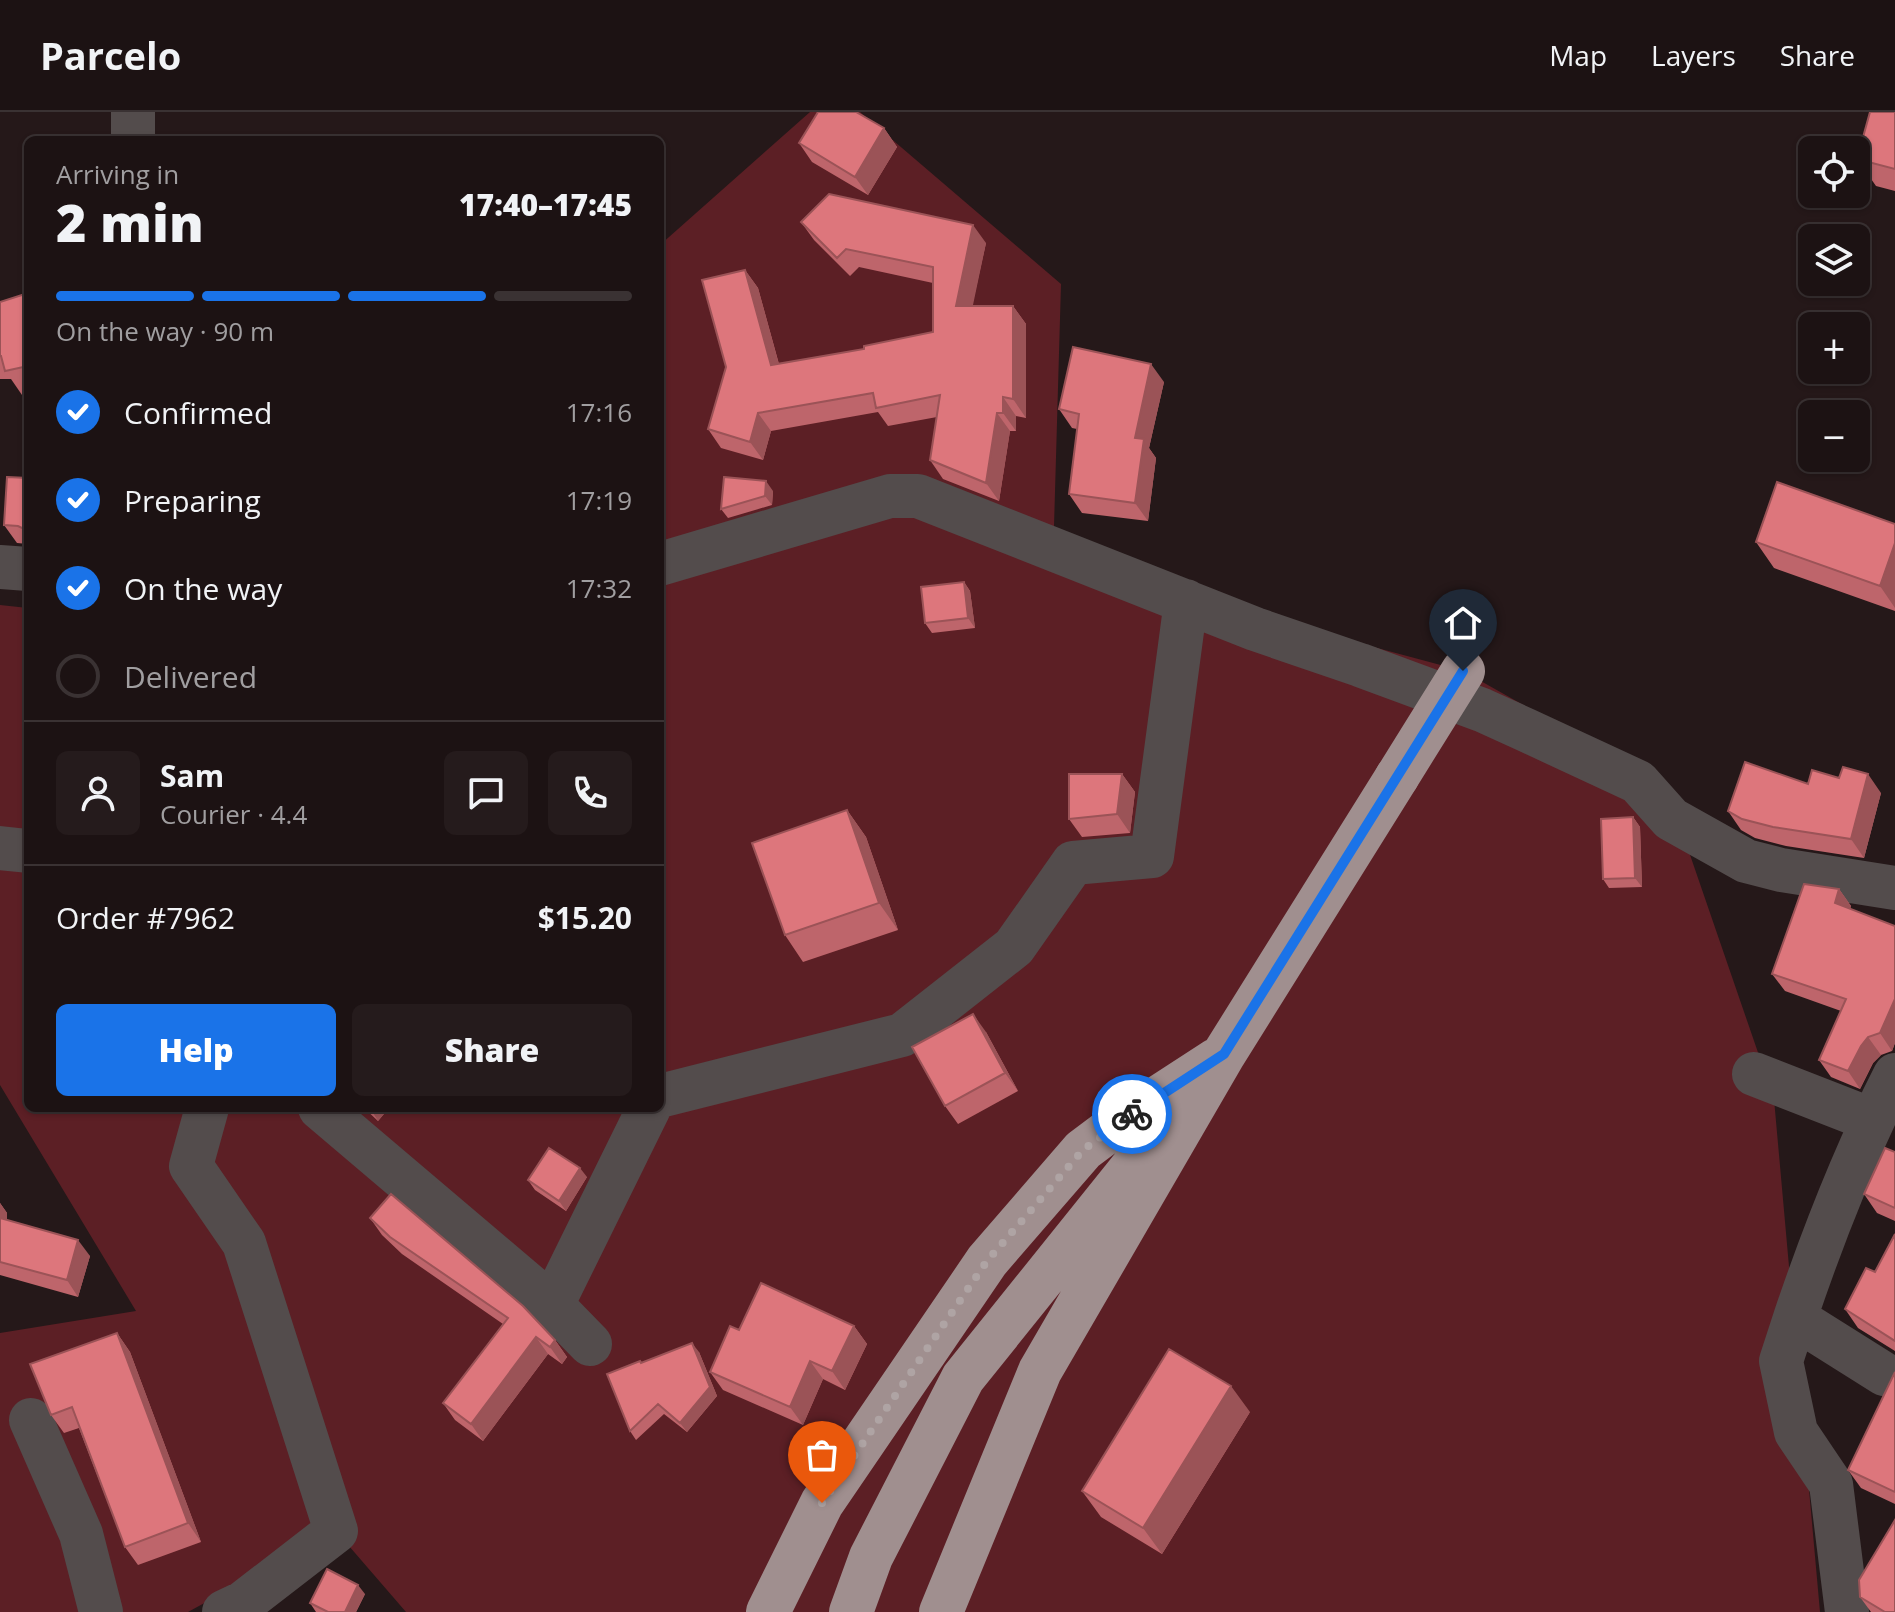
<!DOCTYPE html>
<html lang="en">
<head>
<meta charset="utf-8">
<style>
  :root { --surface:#1c1213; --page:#251b1c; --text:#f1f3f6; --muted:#a09ea0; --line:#3a3233; --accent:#1a73e8 }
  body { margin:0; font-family:"Open Sans",sans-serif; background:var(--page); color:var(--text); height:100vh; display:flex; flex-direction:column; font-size:30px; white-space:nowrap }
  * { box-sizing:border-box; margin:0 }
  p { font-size:26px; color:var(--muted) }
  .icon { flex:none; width:44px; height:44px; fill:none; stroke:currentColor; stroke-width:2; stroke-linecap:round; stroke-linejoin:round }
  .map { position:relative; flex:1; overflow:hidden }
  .drawer { position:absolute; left:24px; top:24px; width:640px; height:976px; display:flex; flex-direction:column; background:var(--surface); border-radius:12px; box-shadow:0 2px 6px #0004,0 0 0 2px var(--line) }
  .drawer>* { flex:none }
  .tools { position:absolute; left:1798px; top:24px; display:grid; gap:16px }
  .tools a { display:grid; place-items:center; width:72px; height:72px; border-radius:12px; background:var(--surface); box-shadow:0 2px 6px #0004,0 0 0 2px var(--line); font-size:40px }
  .pin { position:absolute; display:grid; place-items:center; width:68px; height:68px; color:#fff; margin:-82px -34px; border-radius:50% 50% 50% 0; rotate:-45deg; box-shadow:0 0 8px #0007 }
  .pin .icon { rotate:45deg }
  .courier { position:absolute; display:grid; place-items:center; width:80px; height:80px; margin:-40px; border:6px solid #1a73e8; border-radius:50%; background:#fff; color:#222; box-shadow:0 2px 10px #0007 }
  .headline em { font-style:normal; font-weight:800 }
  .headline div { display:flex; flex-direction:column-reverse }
  .headline { display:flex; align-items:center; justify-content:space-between; height:136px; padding:0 32px }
  h1 { font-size:52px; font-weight:800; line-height:60px }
  .bar { display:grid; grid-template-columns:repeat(4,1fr); gap:12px 8px; align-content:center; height:96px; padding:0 32px }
  .bar i { height:10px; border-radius:6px; background:var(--line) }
  .bar .on { background:var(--accent) }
  .bar p { grid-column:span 4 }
  .line { display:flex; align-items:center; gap:20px; padding:0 32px; border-top:2px solid var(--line) }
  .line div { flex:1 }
  .round { display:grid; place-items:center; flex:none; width:84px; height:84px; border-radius:12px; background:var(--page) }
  ol { padding:0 32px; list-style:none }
  li { display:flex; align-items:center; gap:24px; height:88px }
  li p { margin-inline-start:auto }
  li .icon { padding:8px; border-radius:50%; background:var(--accent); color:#fff; stroke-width:4 }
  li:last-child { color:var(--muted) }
  li i { width:44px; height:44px; border:4px solid var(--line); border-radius:50% }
  .cta { display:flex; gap:16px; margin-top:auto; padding:16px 32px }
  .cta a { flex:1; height:92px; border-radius:12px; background:var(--accent); color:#fff; font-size:32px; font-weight:800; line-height:92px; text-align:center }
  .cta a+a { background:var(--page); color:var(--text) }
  header { display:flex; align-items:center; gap:48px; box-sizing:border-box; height:112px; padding:0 40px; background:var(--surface); border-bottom:2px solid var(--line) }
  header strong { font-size:38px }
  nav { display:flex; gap:44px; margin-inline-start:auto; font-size:28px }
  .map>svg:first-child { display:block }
  .green { fill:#5c1f25 }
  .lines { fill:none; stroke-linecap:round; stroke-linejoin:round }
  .minor { stroke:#534c4c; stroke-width:44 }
  .highway { stroke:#a08f8f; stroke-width:44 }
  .highway-bridge { stroke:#a08f8f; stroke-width:44 }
  .wall { fill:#be656b }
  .shaded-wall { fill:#9b5357 }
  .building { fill:#dd767c; stroke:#9b5357; stroke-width:2 }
  .done { stroke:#afa4a4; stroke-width:8; stroke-dasharray:0 14.4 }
  .route { stroke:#1a73e8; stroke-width:10 }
</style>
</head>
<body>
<header>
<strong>Parcelo</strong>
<nav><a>Map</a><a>Layers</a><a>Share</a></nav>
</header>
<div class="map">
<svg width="1895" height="1500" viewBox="0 0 1895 1500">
  <rect width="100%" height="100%" fill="#251819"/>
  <path class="green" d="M810,0H860L1061,172L1053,449L1463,559L1666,673L1774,987L1820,1500H406L336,1419L188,1500H0V1221L136,1199L0,973V493L28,496V996H660V133Z"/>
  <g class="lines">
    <path class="minor" d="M133,0V28
      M660,452L890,384H918L1255,517L1360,553L1482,598L1526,618L1638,670L1671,707L1746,749L1781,758L1895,776
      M0,455L28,457
      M0,736L28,739
      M1754,962L1872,1008
      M660,984L902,923L1014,835L1073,751L1152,744L1186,489
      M207,996L191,1054L244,1131L336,1419L243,1491L224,1500
      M320,996L552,1193L590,1232
      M552,1193L649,996
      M1795,1206L1781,1249L1796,1320L1831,1372L1847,1500
      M1884,1262L1795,1206C1823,1123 1855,1041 1895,963
      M31,1308L81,1422L101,1500"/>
    <path class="highway" d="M768,1500L822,1391L987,1149L1083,1038L1119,1011L1216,948
      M851,1500L871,1445L963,1266L1142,1043
      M941,1500L1040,1259L1224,942L1397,665"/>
    <path class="highway-bridge" d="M1397,665L1463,559"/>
  </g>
  <path class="wall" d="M1895,0V79L1876,74L1857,47Z
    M884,16L897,35L868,83L812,50L799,31Z
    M801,110L986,131L972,194H1013L1026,212V306L1016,304V319H1010L999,389L943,367L930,348L937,305L888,314L878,300L771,319L763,348L721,336L708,317L726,255L745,158L758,176L779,252L864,237L933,220V171L859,155L850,164L814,128Z
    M25,182L28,185V282L22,283L11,267H0V190Z
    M1164,270L1149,336L1156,346L1148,409L1082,401L1069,382L1077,317L1072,316L1059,297Z
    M28,366V432L17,431L4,413Z
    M773,379L772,393L728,406L721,397Z
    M1895,412V499L1774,456L1756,430Z
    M964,470L970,479L975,516L932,521L925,511Z
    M1122,662L1135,680L1130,721L1082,725L1069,707Z
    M1808,672L1881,681L1864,746L1786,734L1755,726L1741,718L1728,699Z
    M847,698L866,725L898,818L803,850L785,823Z
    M1633,705L1640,715L1642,775L1609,776L1603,767Z
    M1839,777L1851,794L1850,797L1895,814V931L1892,939L1881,943L1873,951L1860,977L1831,965L1819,948L1841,899L1785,879L1772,862Z
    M986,920L1018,979L958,1012L945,994Z
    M364,996H389L378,1009Z
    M1895,1040V1109L1877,1101L1864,1082Z
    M587,1065L566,1099L535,1078L528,1068Z
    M0,1091L7,1101V1108L90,1144L78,1185L0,1163Z
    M370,1106L555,1228L567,1245L562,1252L548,1242L483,1329L455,1308L443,1291L503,1212L402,1142L382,1123Z
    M1895,1122V1239L1858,1216L1845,1197L1875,1160Z
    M854,1214L867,1232L845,1278L823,1267L803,1313L723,1278L710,1260L739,1218Z
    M117,1221L130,1240L201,1430L138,1453L125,1435L79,1316L64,1321L51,1303Z
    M699,1240L717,1284L687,1320L664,1302L636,1328L630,1319L641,1251Z
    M1895,1260V1392L1861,1376L1848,1358Z
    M1250,1300L1162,1442L1101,1405L1082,1379Z
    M365,1482L356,1500H316L310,1491Z
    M1860,1485L1895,1500H1871Z"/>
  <path class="shaded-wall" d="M884,16L897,35L868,83L855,65Z
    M973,113L986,131L969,212L956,194Z
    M745,158L758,176L784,271L771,253Z
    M1013,194L1026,212V306L1013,287Z
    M1151,252L1164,270L1149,336L1156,346L1148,409L1135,391V326Z
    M1003,285L1016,304V319L1003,301Z
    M758,301L771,319L763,348L750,330Z
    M997,301L1010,319L999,389L986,371Z
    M766,369L773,379L772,393L765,384Z
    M1895,431V496L1880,474Z
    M964,470L970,479L975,516L968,506Z
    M1122,662L1135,680L1130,721L1117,702Z
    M1868,662L1881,681L1864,746L1851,727Z
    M847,698L866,725L898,818L879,791Z
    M1633,705L1640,715L1642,775L1635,766Z
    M1839,777L1851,794L1847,808L1835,791Z
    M1895,887V931L1892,939L1880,921Z
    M973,902L986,920L1018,979L1005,961Z
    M1868,925L1881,943L1873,951L1860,977L1848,959L1861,934Z
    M370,996H389L378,1009Z
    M580,1056L587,1065L566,1099L559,1089Z
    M0,1091L7,1101V1122L0,1111Z
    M78,1128L90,1144L78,1185L67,1168Z
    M854,1214L867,1232L845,1278L832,1259Z
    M117,1221L130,1240L201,1430L188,1411Z
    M536,1225L548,1242L483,1329L471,1312Z
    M555,1228L567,1245L562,1252L550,1235Z
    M692,1231L699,1240L717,1284L687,1320L680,1311Z
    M810,1249L823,1267L803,1313L790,1295Z
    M1231,1274L1250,1300L1162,1442L1143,1416Z
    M358,1473L365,1482L356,1500H345Z"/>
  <path class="building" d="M818,0H856L884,16L855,65L799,31Z
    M1870,0H1895V57L1857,47Z
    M829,82L973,113L956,194H1013V287L1003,285V301H997L986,371L930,348L940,283L876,296L873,281L758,301L750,330L708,317L726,255L702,168L745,158L771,253L864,237V234L933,220V155L846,137L837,146L801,110Z
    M25,182L28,190V254L5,259L1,244H0V190Z
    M1073,235L1151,252L1135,326L1144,327L1135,391L1069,382L1079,302L1059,297Z
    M7,365L28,366V419L18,414L4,413Z
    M724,365L766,369L765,384L721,397Z
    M1777,370L1895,412V431L1880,474L1756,430Z
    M964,470L968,506L925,511L921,475Z
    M1745,650L1808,672L1812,658L1839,666L1843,655L1868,662L1851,727L1773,715L1742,707L1728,699Z
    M1069,662H1122L1117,702L1069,707Z
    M847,698L879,791L785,823L752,731Z
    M1633,705L1635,766L1603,767L1601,707Z
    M1804,772L1839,777L1835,791L1895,814V887L1880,921L1868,925L1861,934L1848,959L1819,948L1846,887L1772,862Z
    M973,902L1005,961L945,994L912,935Z
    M549,1036L580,1056L559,1089L528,1068Z
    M1885,1036L1895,1040V1096L1864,1082Z
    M391,1082L523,1194L555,1228L550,1235L536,1225L471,1312L443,1291L508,1206L390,1125L370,1106Z
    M0,1106L78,1128L67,1168L0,1150Z
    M1895,1122V1229L1845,1197L1866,1156L1875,1160Z
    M761,1171L854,1214L832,1259L810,1249L790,1295L710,1260L730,1214L739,1218Z
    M117,1221L188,1411L125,1435L72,1295L51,1303L30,1252Z
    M692,1231L710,1275L680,1311L658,1292L630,1319L607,1262L640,1249L641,1251Z
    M1169,1237L1231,1274L1143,1416L1082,1379Z
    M1895,1260V1380L1848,1358Z
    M1895,1408V1500H1885L1860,1485L1859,1468Z
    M327,1457L358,1473L345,1500H328L310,1491Z"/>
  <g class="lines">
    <path class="done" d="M822,1391L987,1149L1083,1038L1132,1002"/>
    <path class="route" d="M1132,1002L1224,942L1463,559"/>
  </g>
</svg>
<div class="tools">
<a><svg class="icon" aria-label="locate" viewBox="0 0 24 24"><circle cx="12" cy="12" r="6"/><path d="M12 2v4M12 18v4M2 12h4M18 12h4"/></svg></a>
<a><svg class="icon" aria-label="layers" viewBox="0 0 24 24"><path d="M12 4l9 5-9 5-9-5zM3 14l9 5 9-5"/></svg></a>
<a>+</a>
<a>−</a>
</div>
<div class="pin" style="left:822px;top:1391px;background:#ea580c"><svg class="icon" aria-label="bag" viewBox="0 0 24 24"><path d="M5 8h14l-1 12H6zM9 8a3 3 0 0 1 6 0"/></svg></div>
<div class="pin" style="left:1463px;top:559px;background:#1f2937"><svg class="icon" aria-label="home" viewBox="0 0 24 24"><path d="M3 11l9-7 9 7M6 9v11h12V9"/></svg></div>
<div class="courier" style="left:1132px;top:1002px"><svg class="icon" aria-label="bike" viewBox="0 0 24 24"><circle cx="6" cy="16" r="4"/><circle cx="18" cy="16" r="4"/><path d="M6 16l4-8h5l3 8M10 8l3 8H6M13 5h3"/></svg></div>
<section class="drawer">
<div class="headline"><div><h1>2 min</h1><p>Arriving in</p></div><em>17:40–17:45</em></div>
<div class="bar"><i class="on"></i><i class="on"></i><i class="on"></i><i></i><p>On the way · 90 m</p></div>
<ol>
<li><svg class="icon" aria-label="check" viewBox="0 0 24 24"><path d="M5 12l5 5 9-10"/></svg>Confirmed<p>17:16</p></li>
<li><svg class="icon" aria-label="check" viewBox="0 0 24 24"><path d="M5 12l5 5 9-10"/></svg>Preparing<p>17:19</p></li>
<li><svg class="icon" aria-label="check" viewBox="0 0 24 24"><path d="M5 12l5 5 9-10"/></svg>On the way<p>17:32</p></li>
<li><i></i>Delivered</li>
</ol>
<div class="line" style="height:144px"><a class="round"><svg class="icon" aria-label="person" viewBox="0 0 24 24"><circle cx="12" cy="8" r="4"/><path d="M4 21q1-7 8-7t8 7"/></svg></a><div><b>Sam</b><p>Courier · 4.4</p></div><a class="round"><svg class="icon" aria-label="chat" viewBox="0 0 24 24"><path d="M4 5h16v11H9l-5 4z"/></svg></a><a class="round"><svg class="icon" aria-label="phone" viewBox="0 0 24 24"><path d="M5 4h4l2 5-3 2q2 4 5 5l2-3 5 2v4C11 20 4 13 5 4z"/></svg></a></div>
<div class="line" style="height:104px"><div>Order #7962</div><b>$15.20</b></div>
<div class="cta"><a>Help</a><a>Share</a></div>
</section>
</div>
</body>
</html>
